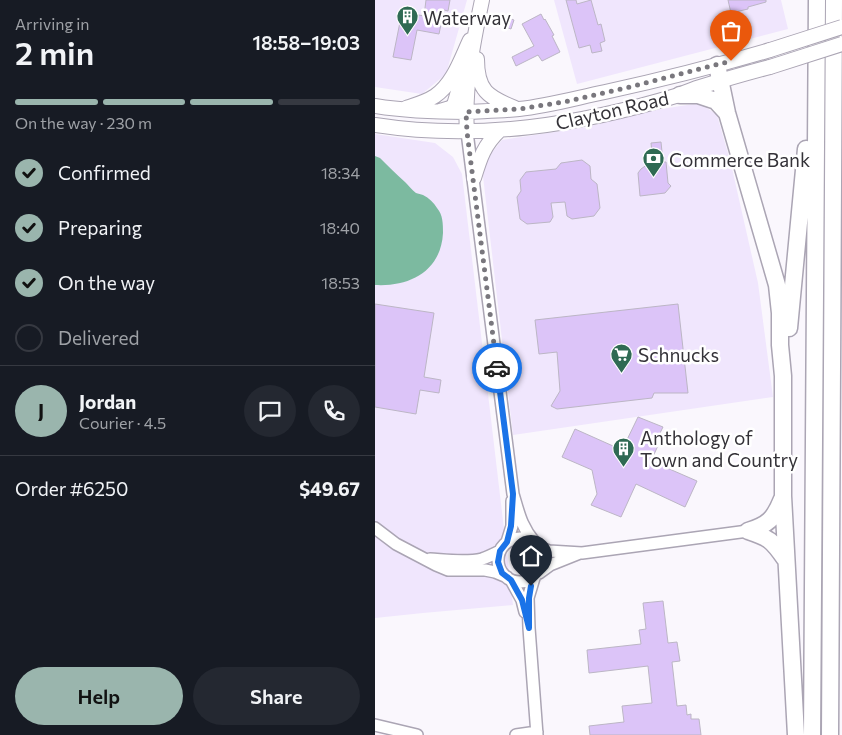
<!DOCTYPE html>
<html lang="en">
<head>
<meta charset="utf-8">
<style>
  :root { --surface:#171b24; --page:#242831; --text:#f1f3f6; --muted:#9ea1a6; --line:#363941; --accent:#9ab5ad }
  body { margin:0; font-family:Commissioner,sans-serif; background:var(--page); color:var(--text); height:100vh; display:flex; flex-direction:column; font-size:19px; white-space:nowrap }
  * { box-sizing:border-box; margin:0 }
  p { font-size:16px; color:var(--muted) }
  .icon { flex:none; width:28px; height:28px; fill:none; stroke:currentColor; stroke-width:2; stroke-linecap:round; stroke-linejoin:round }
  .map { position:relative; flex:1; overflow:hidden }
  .drawer { display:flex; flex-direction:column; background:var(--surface); width:375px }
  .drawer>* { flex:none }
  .pin { position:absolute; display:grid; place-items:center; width:42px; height:42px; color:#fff; margin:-51px -21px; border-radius:50% 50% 50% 0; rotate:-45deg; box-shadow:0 0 5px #0007 }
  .pin .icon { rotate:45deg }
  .courier { position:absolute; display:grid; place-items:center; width:50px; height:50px; margin:-25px; border:4px solid #1a73e8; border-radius:50%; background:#fff; color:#222; box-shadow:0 1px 6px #0007 }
  .headline em { font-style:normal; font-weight:600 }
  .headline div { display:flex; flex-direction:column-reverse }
  .headline { display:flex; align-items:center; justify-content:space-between; height:85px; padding:0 15px }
  h1 { font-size:32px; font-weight:600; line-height:38px }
  .bar { display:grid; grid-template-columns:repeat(4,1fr); gap:8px 5px; align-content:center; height:60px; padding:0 15px }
  .bar i { height:6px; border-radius:4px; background:var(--line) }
  .bar .selected { background:var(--accent) }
  .bar p { grid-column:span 4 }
  .line { display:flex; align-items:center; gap:12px; padding:0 15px; border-top:1px solid var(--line) }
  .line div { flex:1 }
  .round { display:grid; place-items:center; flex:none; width:52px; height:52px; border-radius:26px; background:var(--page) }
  ol { padding:0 15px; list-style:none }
  li { display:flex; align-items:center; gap:15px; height:55px }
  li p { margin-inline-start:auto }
  li .icon { padding:5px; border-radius:50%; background:var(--accent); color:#111; stroke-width:4 }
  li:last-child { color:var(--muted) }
  li i { width:28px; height:28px; border:2px solid var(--line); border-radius:50% }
  .button { display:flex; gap:10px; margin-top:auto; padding:10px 15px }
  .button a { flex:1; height:58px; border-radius:30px; background:var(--accent); color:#111; font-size:20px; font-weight:600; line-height:58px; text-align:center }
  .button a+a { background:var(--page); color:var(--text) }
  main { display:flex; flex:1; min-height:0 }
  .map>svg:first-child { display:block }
  .built { fill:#f0e6fd }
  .water { fill:#7cbaa0 }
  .building { fill:#dcc4f8; stroke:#bcb6c5 }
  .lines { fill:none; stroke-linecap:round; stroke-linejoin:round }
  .minor-casing { stroke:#aba5b4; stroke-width:14 }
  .major-casing { stroke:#aba5b4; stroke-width:16 }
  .highway-casing { stroke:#aba5b4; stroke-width:19 }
  .minor { stroke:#fff; stroke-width:11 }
  .major { stroke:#fff; stroke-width:14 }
  .highway { stroke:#fff; stroke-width:16 }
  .major-bridge-casing { stroke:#aba5b4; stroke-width:16; stroke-linecap:butt }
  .major-bridge { stroke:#fff; stroke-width:14 }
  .done { stroke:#79777d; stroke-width:5; stroke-dasharray:0 9 }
  .route { stroke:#1a73e8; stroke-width:6 }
  .labels { text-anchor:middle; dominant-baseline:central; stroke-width:5; stroke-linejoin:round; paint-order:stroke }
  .poi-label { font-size:19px; fill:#343238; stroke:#fff; text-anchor:start }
  .street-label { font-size:19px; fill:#343238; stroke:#fff }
</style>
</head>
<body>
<main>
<section class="drawer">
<div class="headline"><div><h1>2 min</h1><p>Arriving in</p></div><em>18:58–19:03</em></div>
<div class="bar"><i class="selected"></i><i class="selected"></i><i class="selected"></i><i></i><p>On the way · 230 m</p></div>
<ol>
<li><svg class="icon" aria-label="check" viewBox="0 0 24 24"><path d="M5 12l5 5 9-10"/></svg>Confirmed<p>18:34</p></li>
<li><svg class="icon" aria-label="check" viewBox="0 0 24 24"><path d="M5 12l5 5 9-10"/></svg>Preparing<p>18:40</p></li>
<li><svg class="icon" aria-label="check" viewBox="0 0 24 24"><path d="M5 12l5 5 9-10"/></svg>On the way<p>18:53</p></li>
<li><i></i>Delivered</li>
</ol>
<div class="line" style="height:90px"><b class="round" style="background:var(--accent);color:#111">J</b><div><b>Jordan</b><p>Courier · 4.5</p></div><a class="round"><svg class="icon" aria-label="chat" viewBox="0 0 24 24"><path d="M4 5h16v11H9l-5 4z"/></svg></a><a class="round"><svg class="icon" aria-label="phone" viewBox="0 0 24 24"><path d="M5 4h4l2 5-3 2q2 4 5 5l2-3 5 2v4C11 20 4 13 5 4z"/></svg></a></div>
<div class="line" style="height:65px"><div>Order #6250</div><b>$49.67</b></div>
<div class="button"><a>Help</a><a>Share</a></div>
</section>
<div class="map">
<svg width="467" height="735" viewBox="0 0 467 735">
  <rect width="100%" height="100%" fill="#faf7fd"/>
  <path class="built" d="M0,0H92L71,74L47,94L0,87Z
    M179,0H406L413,29L202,84Z
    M325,103L342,115L356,164L383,283L398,397L138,435L108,176L112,158L127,140L212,127L274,111Z
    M0,134L60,143L78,157L87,174L138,605L48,613L0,618Z"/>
  <path class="water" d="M0,156L5,158C13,166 21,174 30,182C33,185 37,190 41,193C43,194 46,194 48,195C54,198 59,203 62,208C68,215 68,224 68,233C66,271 35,287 0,285Z"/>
  <path class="building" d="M51,0H75L73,11L69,10L64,34L42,30L36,60L18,57L27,12L49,16Z
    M191,0H201L202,4L216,0L223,25L226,24L230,41L225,43L227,51L217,53L215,45L204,48Z
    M353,0H391V2L373,7V9L356,13Z
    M166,14L169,20L170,19L179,35L177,36L185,52L167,61L163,55L141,66L137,57L159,46L147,24Z
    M131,17L139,20L136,29L128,26Z
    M286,142L288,162H291L293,183L296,186L290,193L265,196L263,173L266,169L273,164L278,163L276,143Z
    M207,160L215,166L216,179L222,184L225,208L219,216L197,219L192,216L190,202L176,203L178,217L175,222L152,224L145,219L142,197L146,191L145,180L151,172L181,169L186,163Z
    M0,304L59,313L49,377L66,380L64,393L45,390L41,414L0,407Z
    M303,304L313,393H279L277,398L182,409L176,406L185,391L182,352L164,354L160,320Z
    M263,417L288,427L283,437L286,439L276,461L322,481L310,507L261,484L246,517L216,505L222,494L217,470L187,457L200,429L247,450Z
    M288,601L293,643L302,642L305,661L297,662L302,706L311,705L312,715L316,714V719H324L326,735H215L214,726L249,722L247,706L277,703L273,666L214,673L212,650L266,644L264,630L271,629L268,603Z"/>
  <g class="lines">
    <defs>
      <path id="minor" d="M92,132L138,494C144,514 146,526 160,543
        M0,528L21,544L61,565L73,570H110L120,572L132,577
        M123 560a22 22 0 1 1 44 0a22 22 0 1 1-44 0Z
        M132,542L137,526V501
        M164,547L174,551L207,553L373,531
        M55,559C71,560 91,563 107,559C113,557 119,554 125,551
        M164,573L175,565L205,553
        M159,578L153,598L154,628L162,735
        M136,580L147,600L150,612
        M0,725L42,735
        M141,735L162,732"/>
      <path id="major" d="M102,59C102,91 113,97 140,108
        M0,106C30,111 60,112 91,112C109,111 126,111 144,109C173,106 201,98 230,92C285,80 341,66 395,50
        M31,108C40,105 51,102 60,96C78,84 86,59 95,40
        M65,111L75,108L79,105L87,78
        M0,125C103,141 205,125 304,95C311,92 318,89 325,87C348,80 372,73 395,67
        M92,132C89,88 98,43 107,0
        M99,178C105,158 109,145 125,130"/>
      <path id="highway" d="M342,65L352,113L402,285L405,313V345L408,376V496L421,735
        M305,95H323L341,101L352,113
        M414,328L431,149
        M373,531C393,525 399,519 407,499
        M373,531C394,538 397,540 410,559
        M437,735L442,0
        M455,735L459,0"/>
    </defs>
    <use href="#minor" class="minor-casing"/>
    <use href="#major" class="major-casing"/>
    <use href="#highway" class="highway-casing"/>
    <use href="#minor" class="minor"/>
    <use href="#major" class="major"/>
    <use href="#highway" class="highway"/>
    <defs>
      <path id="major-bridge" d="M395,50L467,27
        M395,67L467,44"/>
    </defs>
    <use href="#major-bridge" class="major-bridge-casing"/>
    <use href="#major-bridge" class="major-bridge"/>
  </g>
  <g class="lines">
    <path class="done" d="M122,368L92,132L91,112L144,109L189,102L255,87L356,61"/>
    <path class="route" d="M122,368L138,494L136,526L132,542L125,551L123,562L127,573L136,580L147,600L154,628V598L156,586"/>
  </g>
  <defs>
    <symbol id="building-pin" viewBox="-11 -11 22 30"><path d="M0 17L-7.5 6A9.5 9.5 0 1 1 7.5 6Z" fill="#2f6a53" stroke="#fff"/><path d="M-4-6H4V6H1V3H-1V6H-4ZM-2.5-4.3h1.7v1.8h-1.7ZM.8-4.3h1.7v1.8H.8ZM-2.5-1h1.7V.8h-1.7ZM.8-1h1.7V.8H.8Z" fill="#fff"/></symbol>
    <symbol id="bank-pin" viewBox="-11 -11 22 30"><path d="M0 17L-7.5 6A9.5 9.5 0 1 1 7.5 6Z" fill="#2f6a53" stroke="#fff"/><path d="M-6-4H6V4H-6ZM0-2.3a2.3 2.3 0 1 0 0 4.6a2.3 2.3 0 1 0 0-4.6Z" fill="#fff"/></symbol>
    <symbol id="supermarket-pin" viewBox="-11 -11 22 30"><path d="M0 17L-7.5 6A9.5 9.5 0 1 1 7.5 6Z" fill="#2f6a53" stroke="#fff"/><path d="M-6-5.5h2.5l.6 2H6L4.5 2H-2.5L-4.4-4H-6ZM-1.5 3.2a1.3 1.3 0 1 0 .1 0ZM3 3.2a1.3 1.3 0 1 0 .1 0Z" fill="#fff"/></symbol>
  </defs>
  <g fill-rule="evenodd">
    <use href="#building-pin" x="20" y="4" width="25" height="34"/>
    <use href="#bank-pin" x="266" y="146" width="25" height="34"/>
    <use href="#supermarket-pin" x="234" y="342" width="25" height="34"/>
    <use href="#building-pin" x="236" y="436" width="25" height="34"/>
  </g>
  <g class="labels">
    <g class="poi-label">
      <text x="48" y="17">Waterway</text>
      <text x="294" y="159">Commerce Bank</text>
      <text x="263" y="354">Schnucks</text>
      <text x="265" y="437">Anthology of<tspan x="265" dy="22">Town and Country</tspan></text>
    </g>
    <g class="street-label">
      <text transform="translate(237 110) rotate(-13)">Clayton Road</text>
    </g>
  </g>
</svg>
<div class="pin" style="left:356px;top:61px;background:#ea580c"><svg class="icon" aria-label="bag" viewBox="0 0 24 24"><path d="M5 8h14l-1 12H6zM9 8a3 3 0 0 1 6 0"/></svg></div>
<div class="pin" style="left:156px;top:586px;background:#1f2937"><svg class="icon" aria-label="home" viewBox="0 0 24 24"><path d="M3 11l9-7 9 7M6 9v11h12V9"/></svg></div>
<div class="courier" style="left:122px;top:368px"><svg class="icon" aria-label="car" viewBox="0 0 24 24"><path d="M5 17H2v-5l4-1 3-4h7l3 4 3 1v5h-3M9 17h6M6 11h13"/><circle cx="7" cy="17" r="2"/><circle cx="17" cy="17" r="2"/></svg></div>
</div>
</main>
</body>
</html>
